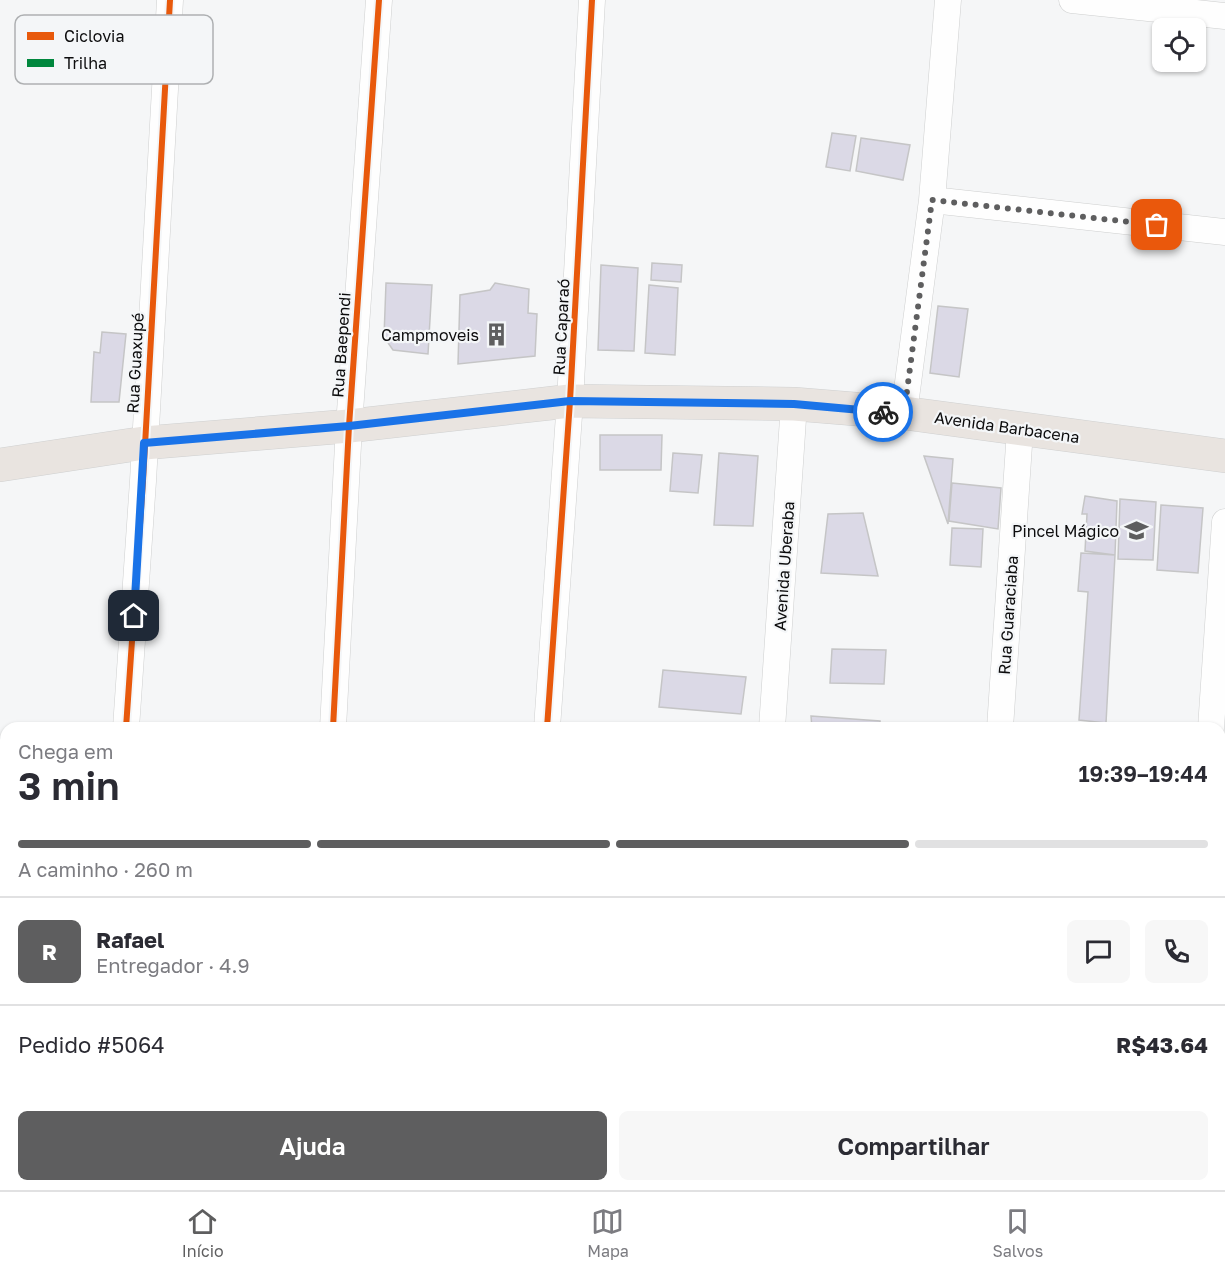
<!DOCTYPE html>
<html lang="pt">
<head>
<meta charset="utf-8">
<style>
  :root { --surface:#fff; --page:#f7f7f7; --text:#2b2b33; --muted:#7c7c81; --line:#e1e1e2; --accent:#5e5e5f }
  body { margin:0; font-family:"Golos Text",sans-serif; background:var(--page); color:var(--text); height:100vh; display:flex; flex-direction:column; font-size:22px; white-space:nowrap }
  * { box-sizing:border-box; margin:0 }
  p { font-size:20px; color:var(--muted) }
  .icon { flex:none; width:33px; height:33px; fill:none; stroke:currentColor; stroke-width:2; stroke-linecap:round; stroke-linejoin:round }
  .map { position:relative; flex:1; overflow:hidden }
  .drawer { position:absolute; left:0px; top:722px; width:1226px; height:470px; display:flex; flex-direction:column; background:var(--surface); border-radius:18px 18px 0 0; box-shadow:0 2px 4px #0004 }
  .drawer>* { flex:none }
  .fabs { position:absolute; left:1152px; top:18px; display:grid; gap:12px }
  .fabs a { display:grid; place-items:center; width:54px; height:54px; border-radius:9px; background:var(--surface); box-shadow:0 2px 4px #0004; font-size:30px }
  .pin { position:absolute; display:grid; place-items:center; width:51px; height:51px; color:#fff; margin:-26px; border-radius:12px; box-shadow:0 3px 9px #0006 }
  .courier { position:absolute; display:grid; place-items:center; width:60px; height:60px; margin:-30px; border:4px solid #1a73e8; border-radius:50%; background:#fff; color:#222; box-shadow:0 2px 8px #0007 }
  .overview em { font-style:normal; font-weight:600 }
  .overview div { display:flex; flex-direction:column-reverse }
  .overview { display:flex; align-items:center; justify-content:space-between; height:102px; padding:0 18px }
  h1 { font-size:39px; font-weight:600; line-height:45px }
  .bar { display:grid; grid-template-columns:repeat(4,1fr); gap:9px 6px; align-content:center; height:72px; padding:0 18px }
  .bar i { height:8px; border-radius:4px; background:var(--line) }
  .bar .current { background:var(--accent) }
  .bar p { grid-column:span 4 }
  .line { display:flex; align-items:center; gap:15px; padding:0 18px; border-top:2px solid var(--line) }
  .line div { flex:1 }
  .round { display:grid; place-items:center; flex:none; width:63px; height:63px; border-radius:9px; background:var(--page) }
  .button { display:flex; gap:12px; margin-top:auto; padding:12px 18px }
  .button a { flex:1; height:69px; border-radius:9px; background:var(--accent); color:#fff; font-size:24px; font-weight:600; line-height:69px; text-align:center }
  .button a+a { background:var(--page); color:var(--text) }
  .tab-bar { display:flex; justify-content:space-around; align-items:center; height:84px; border-top:2px solid var(--line); background:var(--surface); font-size:16px; color:var(--muted) }
  .tab-bar a { display:grid; justify-items:center; gap:3px }
  .tab-bar .current { color:var(--accent) }
  .map>svg:first-child { display:block }
  .green { fill:#dce1b9 }
  .building { fill:#dbd9e6; stroke:#c5c5c6; stroke-width:1.5 }
  .lines { fill:none; stroke-linecap:round; stroke-linejoin:round }
  .minor-casing { stroke:#cecfcf; stroke-width:27 }
  .major-casing { stroke:#cfd0d0; stroke-width:34 }
  .minor { stroke:#fefefe; stroke-width:26 }
  .major { stroke:#e9e4e0; stroke-width:33 }
  .quiet { stroke:#00873e; stroke-width:4.5; stroke-dasharray:9 4.5; stroke-linecap:butt }
  .cycleway-casing { stroke:#f4f6f8; stroke-width:10 }
  .cycleway { stroke:#e8590c; stroke-width:6 }
  .done { stroke:#5e5e5f; stroke-width:6; stroke-dasharray:0 10.8 }
  .route { stroke:#1a73e8; stroke-width:8 }
  .labels { text-anchor:middle; dominant-baseline:central; stroke-width:4.5; stroke-linejoin:round; paint-order:stroke }
  .street-label { font-size:16px; fill:#0c0c0d; stroke:#f4f6f8 }
  .poi-label { font-size:16px; fill:#0c0c0d; stroke:#f4f6f8; text-anchor:end }
  .key { fill:#f4f6f8; stroke:#aeb0b2; stroke-width:1.5 }
  .key-label { font-size:16px; fill:#0c0c0d }
</style>
</head>
<body>
<div class="map">
<svg width="1225" height="1190" viewBox="0 0 1225 1190">
  <rect width="100%" height="100%" fill="#f5f6f7"/>
  <path class="green" d="M30,1185H166V1190H29Z"/>
  <path class="building" d="M832,133L856,136L850,171L826,167Z
    M861,138L910,145L903,180L856,171Z
    M652,263L682,265L681,282L651,280Z
    M601,265L638,268L634,351L598,350Z
    M386,283L432,285L428,354L393,350L384,337Z
    M495,283L529,289L528,313L537,314L535,356L458,364L460,295L490,290Z
    M649,285L678,288L675,355L645,353Z
    M938,306L968,309L959,377L930,373Z
    M102,332L126,334L119,402H91L94,352L100,353Z
    M600,435H662L661,470H600Z
    M673,453L702,455L698,493L670,491Z
    M719,453L758,456L753,526L714,525Z
    M924,456L953,459L948,524Z
    M952,483L1001,488L998,529L949,521Z
    M1085,496L1117,501L1115,555L1085,551L1087,514H1082Z
    M1120,499L1156,502L1153,560L1118,559Z
    M1161,505L1203,508L1198,573L1157,570Z
    M863,513L878,576L821,573L828,514Z
    M952,528L983,529L981,567L950,565Z
    M1081,553L1115,555L1106,723L1079,720L1088,592L1078,591Z
    M832,649L886,650L884,684L830,683Z
    M663,670L746,677L741,714L659,707Z
    M811,716L880,721V728H812Z
    M1038,723L1084,726V728H1038Z
    M635,1185H718V1190H634Z"/>
  <g class="lines">
    <defs>
      <path id="minor" d="M1072,0L1225,16
        M932,200L1225,232
        M904,413L932,200L948,0
        M126,728L143,481L170,0
        M333,728L349,426L379,0
        M547,728L570,401L592,0
        M772,728L794,404
        M1000,728L1020,430
        M1211,728L1225,522
        M0,980H6
        M1220,1047H1225
        M16,1190V1185
        M186,1190L187,1185
        M306,1190L307,1185
        M515,1190V1185
        M743,1190V1185
        M972,1190L973,1185
        M1181,1190V1185"/>
      <path id="major" d="M0,465L144,443L349,426L570,401L794,404L904,413L1225,456"/>
    </defs>
    <use href="#minor" class="minor-casing"/>
    <use href="#major" class="major-casing"/>
    <use href="#minor" class="minor"/>
    <use href="#major" class="major"/>
    <path class="quiet" d="M1220,1047H1225"/>
    <defs>
      <path id="cycleway" d="M126,728L143,481L170,0
        M333,728L349,426L379,0
        M547,728L570,401L592,0"/>
    </defs>
    <use href="#cycleway" class="cycleway-casing"/>
    <use href="#cycleway" class="cycleway"/>
  </g>
  <g class="lines">
    <path class="done" d="M883,412L904,414L932,200L1157,225"/>
    <path class="route" d="M134,616L144,443L349,426L570,401L794,404L883,412"/>
  </g>
  <defs>
    <symbol id="building-bare" viewBox="-9 -9 18 18"><path d="M-4-6H4V6H1V3H-1V6H-4ZM-2.5-4.3h1.7v1.8h-1.7ZM.8-4.3h1.7v1.8H.8ZM-2.5-1h1.7V.8h-1.7ZM.8-1h1.7V.8H.8Z" fill="#5e5e5f" stroke="#f4f6f8" stroke-width="2.5" paint-order="stroke"/></symbol>
    <symbol id="school-bare" viewBox="-9 -9 18 18"><path d="M0-5L7-2L0 1L-7-2ZM-4 1L0 2.5L4 1V4Q0 6-4 4Z" fill="#5e5e5f" stroke="#f4f6f8" stroke-width="2.5" paint-order="stroke"/></symbol>
  </defs>
  <g fill-rule="evenodd">
    <use href="#building-bare" x="480" y="318" width="33" height="33"/>
    <use href="#school-bare" x="1120" y="514" width="33" height="33"/>
  </g>
  <g class="labels">
    <g class="street-label">
      <text transform="translate(561 327) rotate(-87)">Rua Caparaó</text>
      <text transform="translate(341 345) rotate(-86)">Rua Baependi</text>
      <text transform="translate(135 363) rotate(-87)">Rua Guaxupé</text>
      <text transform="translate(1007 427) rotate(8)">Avenida Barbacena</text>
      <text transform="translate(784 566) rotate(-86)">Avenida Uberaba</text>
      <text transform="translate(1008 615) rotate(-86)">Rua Guaraciaba</text>
    </g>
    <g class="poi-label">
      <text x="479" y="335">Campmoveis</text>
      <text x="1119" y="531">Pincel Mágico</text>
    </g>
  </g>
  <rect x="15" y="15" width="198" height="69" rx="9" class="key"/>
  <rect x="27" y="32" width="27" height="8" fill="#e8590c"/>
  <rect x="27" y="59" width="27" height="8" fill="#00873e"/>
  <g class="key-label">
    <text x="64" y="42">Ciclovia</text>
    <text x="64" y="69">Trilha</text>
  </g>
</svg>
<div class="fabs">
<a><svg class="icon" aria-label="locate" viewBox="0 0 24 24"><circle cx="12" cy="12" r="6"/><path d="M12 2v4M12 18v4M2 12h4M18 12h4"/></svg></a>
</div>
<div class="pin" style="left:1157px;top:225px;background:#ea580c"><svg class="icon" aria-label="bag" viewBox="0 0 24 24"><path d="M5 8h14l-1 12H6zM9 8a3 3 0 0 1 6 0"/></svg></div>
<div class="pin" style="left:134px;top:616px;background:#1f2937"><svg class="icon" aria-label="home" viewBox="0 0 24 24"><path d="M3 11l9-7 9 7M6 9v11h12V9"/></svg></div>
<div class="courier" style="left:883px;top:412px"><svg class="icon" aria-label="bike" viewBox="0 0 24 24"><circle cx="6" cy="16" r="4"/><circle cx="18" cy="16" r="4"/><path d="M6 16l4-8h5l3 8M10 8l3 8H6M13 5h3"/></svg></div>
<section class="drawer">
<div class="overview"><div><h1>3 min</h1><p>Chega em</p></div><em>19:39–19:44</em></div>
<div class="bar"><i class="current"></i><i class="current"></i><i class="current"></i><i></i><p>A caminho · 260 m</p></div>
<div class="line" style="height:108px"><b class="round" style="background:var(--accent);color:#fff">R</b><div><b>Rafael</b><p>Entregador · 4.9</p></div><a class="round"><svg class="icon" aria-label="chat" viewBox="0 0 24 24"><path d="M4 5h16v11H9l-5 4z"/></svg></a><a class="round"><svg class="icon" aria-label="phone" viewBox="0 0 24 24"><path d="M5 4h4l2 5-3 2q2 4 5 5l2-3 5 2v4C11 20 4 13 5 4z"/></svg></a></div>
<div class="line" style="height:78px"><div>Pedido #5064</div><b>R$43.64</b></div>
<div class="button"><a>Ajuda</a><a>Compartilhar</a></div>
</section>
</div>
<nav class="tab-bar">
<a class="current"><svg class="icon" aria-label="home" viewBox="0 0 24 24"><path d="M3 11l9-7 9 7M6 9v11h12V9"/></svg>Início</a>
<a><svg class="icon" aria-label="map" viewBox="0 0 24 24"><path d="M3 6l6-2 6 2 6-2v14l-6 2-6-2-6 2zM9 4v14M15 6v14"/></svg>Mapa</a>
<a><svg class="icon" aria-label="saved" viewBox="0 0 24 24"><path d="M7 4h10v16l-5-4-5 4z"/></svg>Salvos</a>
</nav>
</body>
</html>
